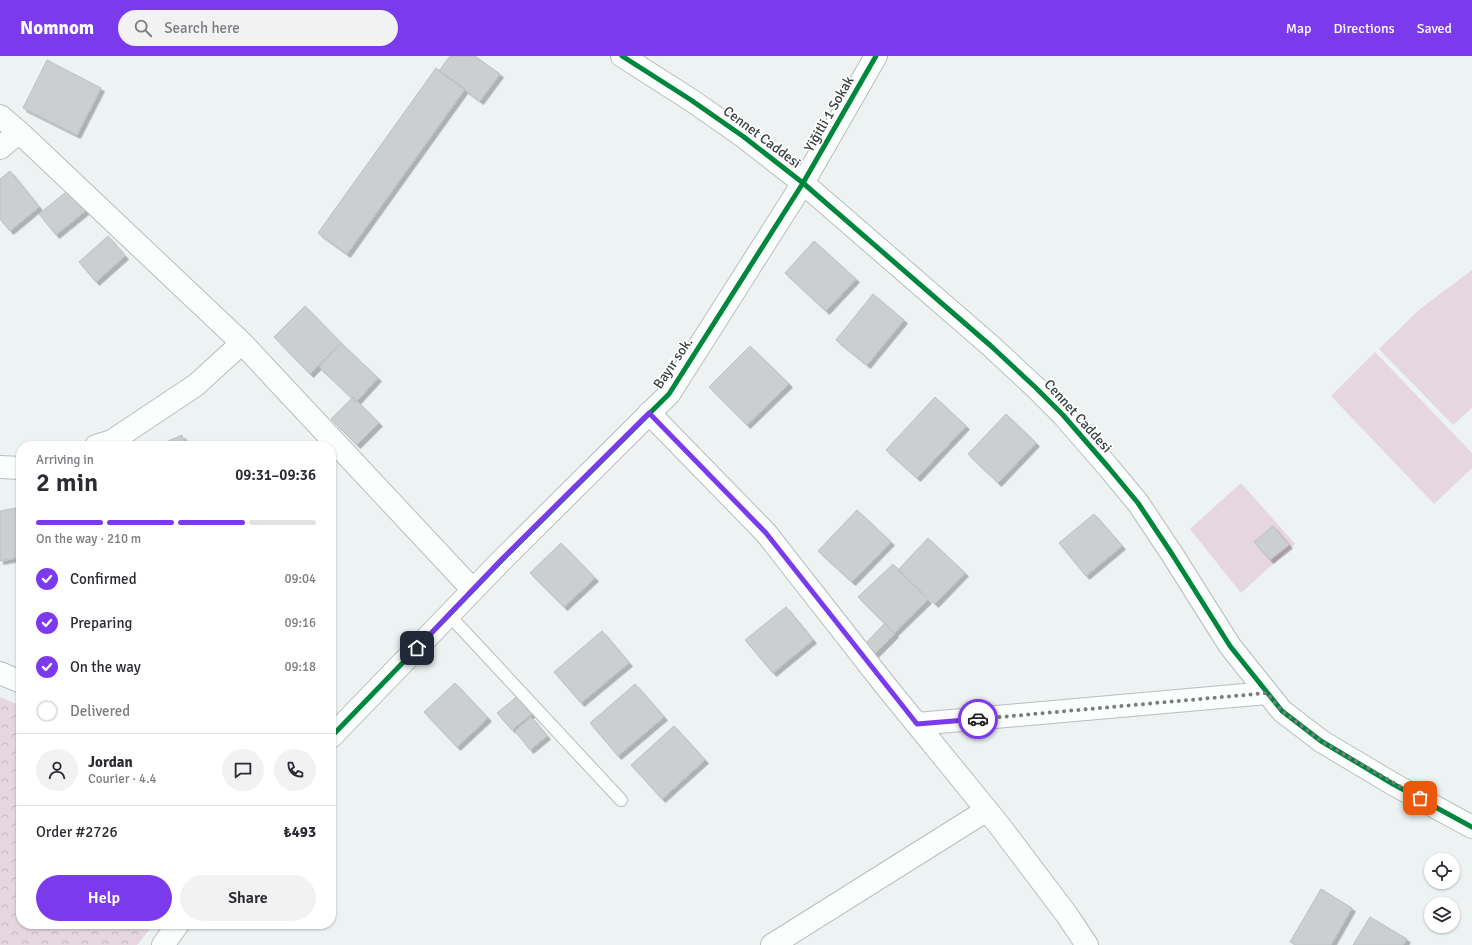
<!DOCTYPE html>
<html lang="en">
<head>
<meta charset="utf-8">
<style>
  :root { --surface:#fff; --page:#f2f2f3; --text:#2b2b33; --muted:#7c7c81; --line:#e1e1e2; --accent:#7c3aed }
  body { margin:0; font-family:Signika,sans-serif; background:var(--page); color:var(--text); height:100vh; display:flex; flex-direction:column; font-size:15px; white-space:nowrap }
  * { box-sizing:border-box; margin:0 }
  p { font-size:13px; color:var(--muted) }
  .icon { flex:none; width:22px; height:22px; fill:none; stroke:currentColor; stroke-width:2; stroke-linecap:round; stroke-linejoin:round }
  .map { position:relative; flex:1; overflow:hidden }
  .sheet { position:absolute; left:16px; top:385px; width:320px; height:488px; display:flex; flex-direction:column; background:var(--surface); border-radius:16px; box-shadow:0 1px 3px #0004 }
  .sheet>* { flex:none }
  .tools { position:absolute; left:1424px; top:797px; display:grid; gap:8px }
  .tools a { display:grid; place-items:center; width:36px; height:36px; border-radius:50%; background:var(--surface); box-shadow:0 1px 3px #0004; font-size:20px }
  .pin { position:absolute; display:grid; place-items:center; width:34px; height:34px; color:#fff; margin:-17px; border-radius:8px; box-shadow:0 2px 6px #0006 }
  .courier { position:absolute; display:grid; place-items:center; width:40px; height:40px; margin:-20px; border:3px solid #7c3aed; border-radius:50%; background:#fff; color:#222; box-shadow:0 1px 5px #0007 }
  .headline em { font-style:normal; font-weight:600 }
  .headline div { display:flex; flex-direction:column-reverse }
  .headline { display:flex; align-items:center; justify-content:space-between; height:68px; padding:0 20px }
  h1 { font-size:26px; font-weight:600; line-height:30px }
  .bar { display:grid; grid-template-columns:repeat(4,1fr); gap:6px 4px; align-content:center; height:48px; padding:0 20px }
  .bar i { height:5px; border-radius:3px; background:var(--line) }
  .bar .current { background:var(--accent) }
  .bar p { grid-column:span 4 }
  .line { display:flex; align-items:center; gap:10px; padding:0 20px; border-top:1px solid var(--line) }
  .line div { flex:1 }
  .round { display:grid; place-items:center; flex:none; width:42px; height:42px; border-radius:21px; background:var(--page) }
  ol { padding:0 20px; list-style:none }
  li { display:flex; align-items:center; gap:12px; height:44px }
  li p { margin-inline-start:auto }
  li .icon { padding:4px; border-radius:50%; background:var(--accent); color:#fff; stroke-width:4 }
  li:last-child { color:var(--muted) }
  li i { width:22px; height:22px; border:2px solid var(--line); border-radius:50% }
  .action { display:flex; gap:8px; margin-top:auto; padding:8px 20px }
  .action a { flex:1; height:46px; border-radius:24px; background:var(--accent); color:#fff; font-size:16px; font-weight:600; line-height:46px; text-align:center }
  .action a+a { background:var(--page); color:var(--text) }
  header { display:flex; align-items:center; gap:24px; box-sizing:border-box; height:56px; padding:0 20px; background:var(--accent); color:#fff }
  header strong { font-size:19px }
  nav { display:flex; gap:22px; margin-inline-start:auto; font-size:14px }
  .search { width:280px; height:36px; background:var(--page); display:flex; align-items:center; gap:10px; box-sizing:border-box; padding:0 14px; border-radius:22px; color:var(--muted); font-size:15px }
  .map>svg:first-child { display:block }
  .park { fill:url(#park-crowns) }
  .garden { fill:#e5d6e0 }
  .building { fill:#cbcfcf; stroke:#bdc0c0; filter:url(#shadow) }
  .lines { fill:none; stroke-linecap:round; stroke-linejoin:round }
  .lane-casing { stroke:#b9bdbd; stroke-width:14 }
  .street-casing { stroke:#b9bdbd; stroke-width:24 }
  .secondary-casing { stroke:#b9bdbd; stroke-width:24 }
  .lane { stroke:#fcfdfd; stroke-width:12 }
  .street { stroke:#fcfdfd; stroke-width:22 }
  .secondary { stroke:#fcfdfd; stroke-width:22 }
  .cycleway-casing { stroke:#fff; stroke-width:8 }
  .cycleway { stroke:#00873e; stroke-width:5 }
  .done { stroke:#797d7d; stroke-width:4; stroke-dasharray:0 7.2 }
  .route { stroke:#7c3aed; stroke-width:5 }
  .labels { text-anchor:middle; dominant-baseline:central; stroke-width:3.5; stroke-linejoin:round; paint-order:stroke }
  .street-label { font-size:14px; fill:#3a3e3e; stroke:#fff }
</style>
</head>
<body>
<header>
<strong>Nomnom</strong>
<div class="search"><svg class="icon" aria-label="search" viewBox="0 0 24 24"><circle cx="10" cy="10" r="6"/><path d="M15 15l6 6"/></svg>Search here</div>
<nav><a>Map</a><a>Directions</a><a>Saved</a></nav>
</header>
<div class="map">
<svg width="1472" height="889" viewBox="0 0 1472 889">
  <defs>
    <pattern id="park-crowns" width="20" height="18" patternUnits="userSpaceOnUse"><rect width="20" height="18" fill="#e5d6e0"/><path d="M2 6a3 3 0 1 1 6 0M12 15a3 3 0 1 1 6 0" fill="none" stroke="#c5b9c1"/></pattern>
    <filter id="shadow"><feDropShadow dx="3.5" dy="3.5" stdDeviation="0" flood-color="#0004"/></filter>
  </defs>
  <rect width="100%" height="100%" fill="#edf2f2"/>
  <path class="park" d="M0,641L21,650V868H154L137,889H0Z"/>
  <path class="garden" d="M1472,214V352L1453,369L1379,293L1420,253Z
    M1375,296L1472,397V412L1434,448L1331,340Z
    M1241,427L1295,488L1241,537L1190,473Z"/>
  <path class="building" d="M450,0H475L500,18L480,45L439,15Z
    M47,4L101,32L77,79L23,52Z
    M436,12L465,33L347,198L318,177Z
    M10,115L39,151L10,175L0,163V123Z
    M71,132L88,153L56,179L39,158Z
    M108,180L125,200L96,226L79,206Z
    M814,185L856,223L826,255L785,217Z
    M873,238L904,264L867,309L836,284Z
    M305,250L341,287L310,318L274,281Z
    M341,287L378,322L356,346L319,311Z
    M750,290L789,328L747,369L709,331Z
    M353,341L379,367L357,389L331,363Z
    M935,341L966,370L917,422L886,394Z
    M1006,358L1036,387L998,427L968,398Z
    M182,379L186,390H156Z
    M21,451V501L0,505V455Z
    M857,454L891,486L852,526L818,495Z
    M1094,458L1122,490L1086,520L1059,487Z
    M1273,470L1289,489L1270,504L1254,486Z
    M928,482L965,517L935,548L898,514Z
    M561,487L595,522L564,551L530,517Z
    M893,508L928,544L894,577L858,541Z
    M786,551L813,584L773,617L745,584Z
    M885,567L895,578L874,599L864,589Z
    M602,575L629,607L581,647L554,616Z
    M455,627L488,662L457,691L424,656Z
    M635,628L664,661L618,700L590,667Z
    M520,638L535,655L512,674L497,657Z
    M531,661L547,680L530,694L515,675Z
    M674,670L705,704L662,743L631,709Z
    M1321,833L1352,852L1331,889H1296L1290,886Z
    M1370,861L1407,883L1403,889H1353Z"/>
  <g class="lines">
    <defs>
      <path id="lane" d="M449,559L621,744"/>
      <path id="street" d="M0,60L19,76L242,287L473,534
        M0,92L19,76
        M649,357L766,477L885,629L999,769L1067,859L1087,889
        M96,390L112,385L196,329L242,287
        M0,411L21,412
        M0,617L21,626
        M917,668L1267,637
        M331,681L501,505L669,338L803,127L876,0
        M163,889L178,868
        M772,889L987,754"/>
      <path id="secondary" d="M622,0L691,44L744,81L803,127L991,290L1035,331L1063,359L1109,412L1138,447L1172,498L1230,590L1282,655L1321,685L1393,728L1472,771"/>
    </defs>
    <use href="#lane" class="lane-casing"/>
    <use href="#street" class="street-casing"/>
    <use href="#secondary" class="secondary-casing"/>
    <use href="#lane" class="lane"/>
    <use href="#street" class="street"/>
    <use href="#secondary" class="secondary"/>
    <defs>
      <path id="cycleway" d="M622,0L691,44L744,81L803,127L991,290L1035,331L1063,359L1109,412L1138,447L1172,498L1230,590L1282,655L1321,685L1393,728L1472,771
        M331,681L501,505L669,338L803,127L876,0"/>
    </defs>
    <use href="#cycleway" class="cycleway-casing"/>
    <use href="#cycleway" class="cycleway"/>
  </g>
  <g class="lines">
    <path class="done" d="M978,663L1267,637L1282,655L1321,685L1420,742"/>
    <path class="route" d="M417,592L501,504L649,357L766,477L917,668L978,663"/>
  </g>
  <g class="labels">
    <g class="street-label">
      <text transform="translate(829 58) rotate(-60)">Yiğitli 1 Sokak</text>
      <text transform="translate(762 81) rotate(37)">Cennet Caddesi</text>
      <text transform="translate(673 307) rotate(-56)">Bayır sok.</text>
      <text transform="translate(1078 360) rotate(48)">Cennet Caddesi</text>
    </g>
  </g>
</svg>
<div class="tools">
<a><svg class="icon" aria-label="locate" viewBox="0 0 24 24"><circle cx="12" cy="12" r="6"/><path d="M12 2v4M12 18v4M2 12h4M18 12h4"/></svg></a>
<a><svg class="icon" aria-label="layers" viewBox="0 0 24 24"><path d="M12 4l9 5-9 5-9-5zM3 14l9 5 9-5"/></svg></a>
</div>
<div class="pin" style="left:1420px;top:742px;background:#ea580c"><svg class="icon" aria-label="bag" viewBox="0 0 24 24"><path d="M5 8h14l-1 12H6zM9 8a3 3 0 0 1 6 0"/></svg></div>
<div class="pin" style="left:417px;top:592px;background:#1f2937"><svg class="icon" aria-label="home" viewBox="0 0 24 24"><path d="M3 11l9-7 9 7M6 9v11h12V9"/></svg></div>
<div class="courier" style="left:978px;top:663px"><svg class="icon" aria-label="car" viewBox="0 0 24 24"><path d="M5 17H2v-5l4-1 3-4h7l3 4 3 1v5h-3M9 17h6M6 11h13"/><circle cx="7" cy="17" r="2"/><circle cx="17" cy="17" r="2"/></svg></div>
<section class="sheet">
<div class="headline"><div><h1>2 min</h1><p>Arriving in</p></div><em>09:31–09:36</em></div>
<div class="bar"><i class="current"></i><i class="current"></i><i class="current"></i><i></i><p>On the way · 210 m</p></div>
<ol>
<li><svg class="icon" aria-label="check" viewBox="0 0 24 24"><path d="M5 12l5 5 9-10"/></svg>Confirmed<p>09:04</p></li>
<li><svg class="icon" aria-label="check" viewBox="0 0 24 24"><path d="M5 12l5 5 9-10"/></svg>Preparing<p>09:16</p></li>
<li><svg class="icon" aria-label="check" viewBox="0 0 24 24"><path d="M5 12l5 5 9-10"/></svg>On the way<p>09:18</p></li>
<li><i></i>Delivered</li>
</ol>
<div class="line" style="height:72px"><a class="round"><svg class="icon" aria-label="person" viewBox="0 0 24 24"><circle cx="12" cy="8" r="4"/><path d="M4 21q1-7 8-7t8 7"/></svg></a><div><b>Jordan</b><p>Courier · 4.4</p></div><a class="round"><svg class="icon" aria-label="chat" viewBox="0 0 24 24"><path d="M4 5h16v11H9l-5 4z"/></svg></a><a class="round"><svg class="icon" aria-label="phone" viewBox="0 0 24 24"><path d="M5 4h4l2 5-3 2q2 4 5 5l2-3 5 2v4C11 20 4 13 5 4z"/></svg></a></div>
<div class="line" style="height:52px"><div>Order #2726</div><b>₺493</b></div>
<div class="action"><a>Help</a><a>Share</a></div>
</section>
</div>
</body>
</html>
